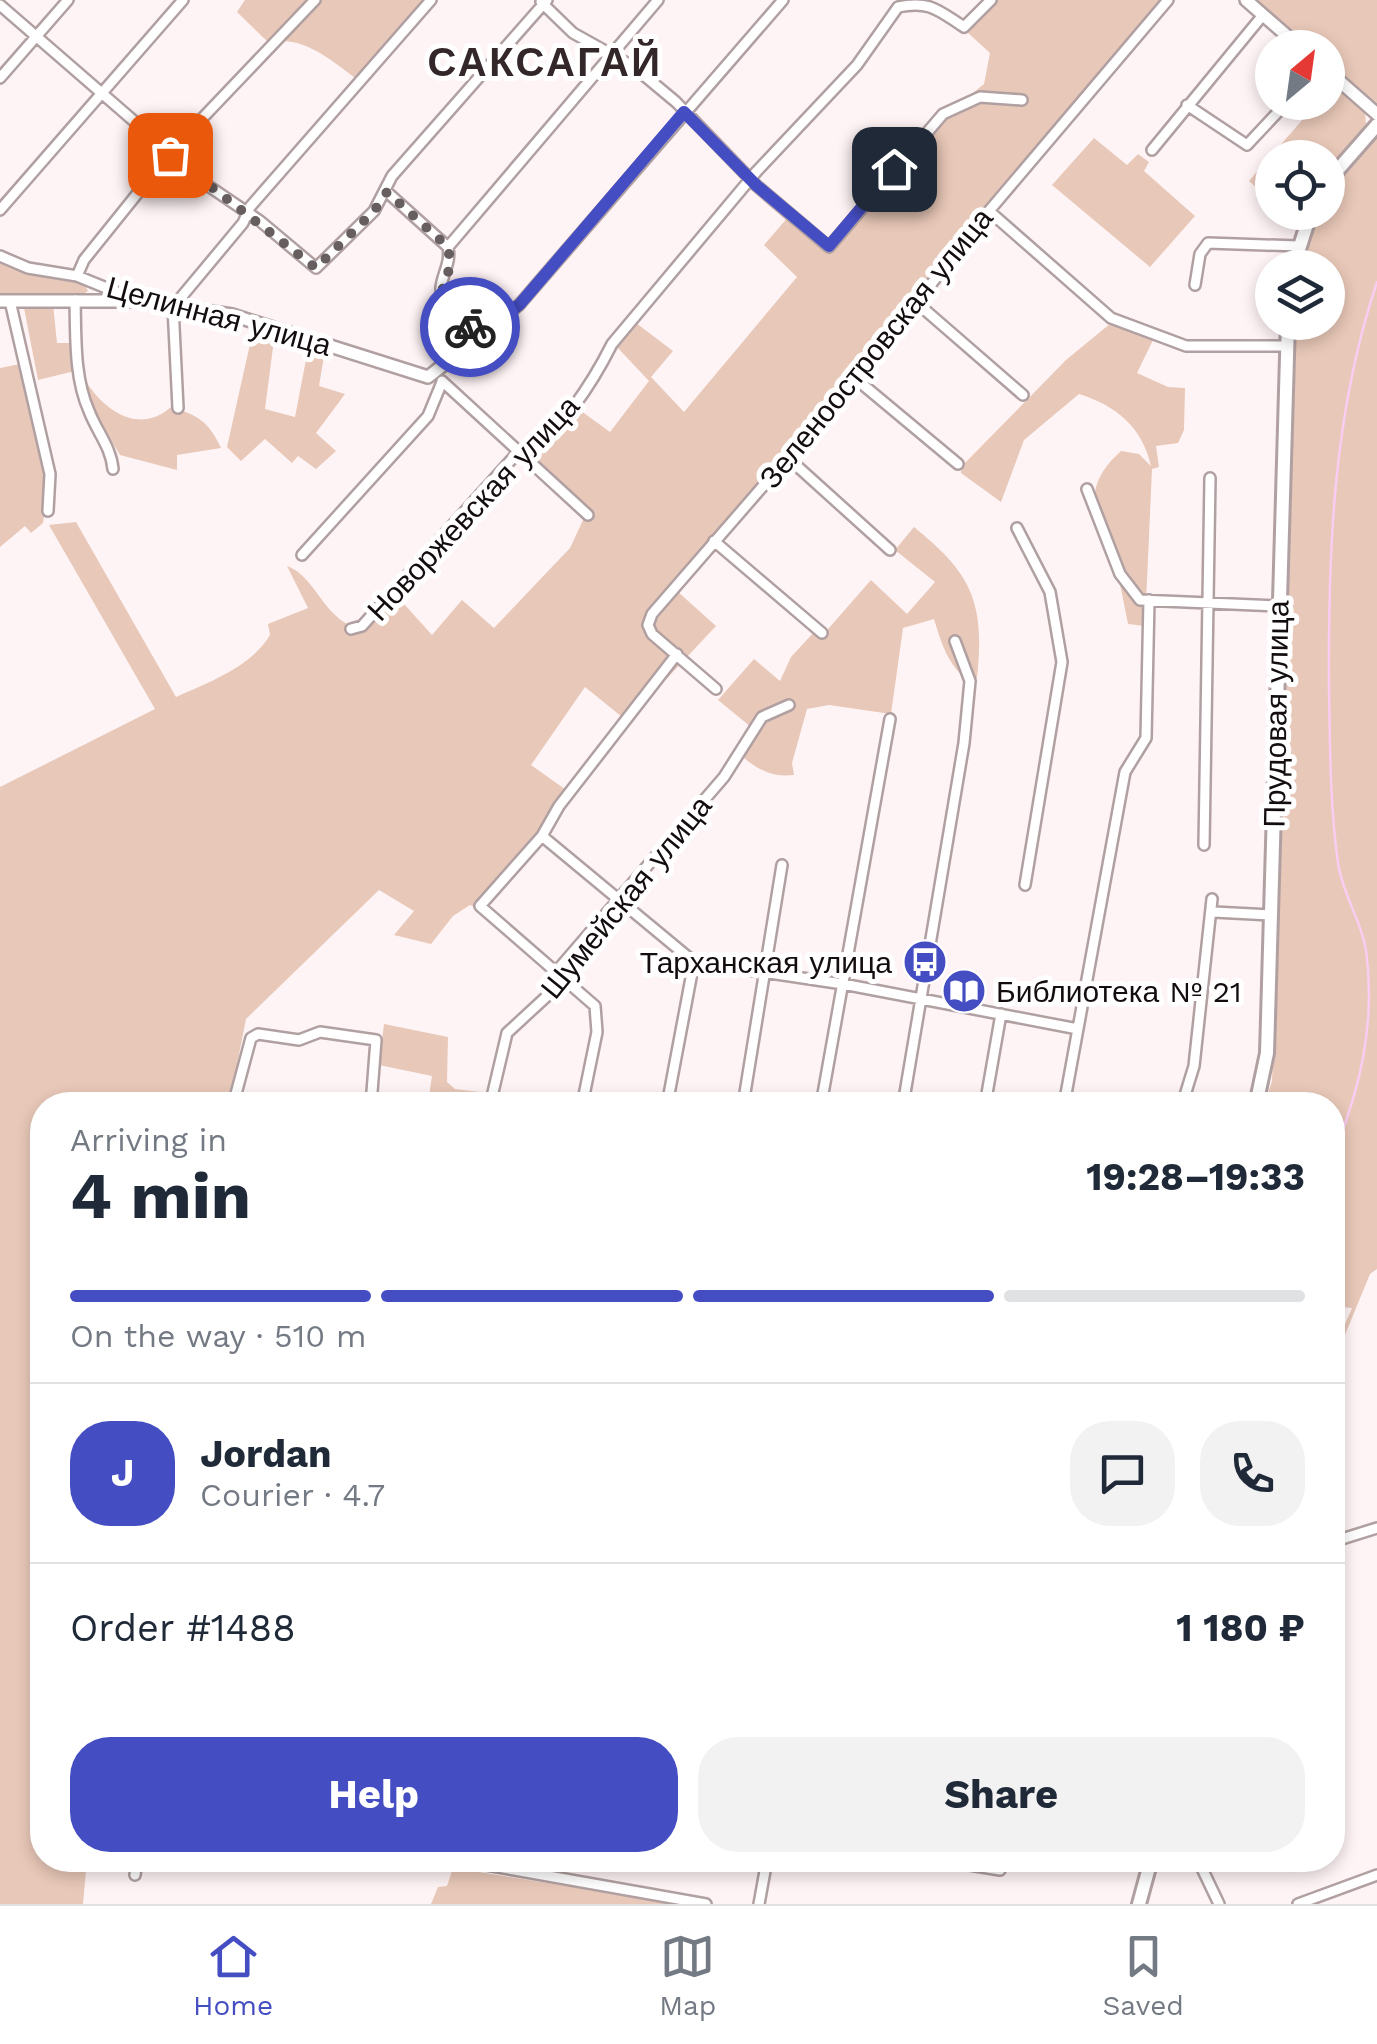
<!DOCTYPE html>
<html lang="en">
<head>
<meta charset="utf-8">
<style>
  :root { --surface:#fff; --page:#f2f2f3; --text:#1f2937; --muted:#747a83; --line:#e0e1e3; --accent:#454dc2 }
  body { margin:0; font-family:"Work Sans",sans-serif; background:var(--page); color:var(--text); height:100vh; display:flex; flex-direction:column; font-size:38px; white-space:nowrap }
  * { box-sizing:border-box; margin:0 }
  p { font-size:32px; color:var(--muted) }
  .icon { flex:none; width:55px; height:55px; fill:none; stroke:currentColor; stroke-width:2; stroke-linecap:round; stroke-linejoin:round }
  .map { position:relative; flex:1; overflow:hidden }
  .side { position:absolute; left:30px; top:1092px; width:1315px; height:780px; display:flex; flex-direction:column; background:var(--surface); border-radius:40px; box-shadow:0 5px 15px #0003 }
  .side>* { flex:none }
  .needle { width:65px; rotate:29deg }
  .buttons { position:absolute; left:1255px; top:30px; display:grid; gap:20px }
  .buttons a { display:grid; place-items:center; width:90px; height:90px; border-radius:50%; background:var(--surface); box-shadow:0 5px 15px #0003; font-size:50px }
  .pin { position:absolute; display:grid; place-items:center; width:85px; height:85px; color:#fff; margin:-42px; border-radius:20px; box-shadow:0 5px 15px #0006 }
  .courier { position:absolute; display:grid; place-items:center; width:100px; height:100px; margin:-50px; border:8px solid #454dc2; border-radius:50%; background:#fff; color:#222; box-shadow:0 2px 12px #0007 }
  .summary em { font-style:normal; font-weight:700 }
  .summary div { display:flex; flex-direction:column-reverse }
  .summary { display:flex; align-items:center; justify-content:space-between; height:170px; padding:0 40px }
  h1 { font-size:65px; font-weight:700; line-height:75px }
  .bar { display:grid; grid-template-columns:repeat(4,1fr); gap:15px 10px; align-content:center; height:120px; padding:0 40px }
  .bar i { height:12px; border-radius:8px; background:var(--line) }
  .bar .active { background:var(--accent) }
  .bar p { grid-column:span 4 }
  .line { display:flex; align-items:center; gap:25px; padding:0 40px; border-top:2px solid var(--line) }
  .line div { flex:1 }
  .round { display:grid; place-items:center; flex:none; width:105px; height:105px; border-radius:40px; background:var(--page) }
  .action { display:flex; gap:20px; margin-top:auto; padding:20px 40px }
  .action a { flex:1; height:115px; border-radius:40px; background:var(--accent); color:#fff; font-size:40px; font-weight:700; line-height:115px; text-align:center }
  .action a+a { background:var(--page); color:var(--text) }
  .tabs { display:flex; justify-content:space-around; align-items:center; height:140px; border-top:2px solid var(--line); background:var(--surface); font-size:28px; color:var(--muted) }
  .tabs a { display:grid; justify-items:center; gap:5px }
  .tabs .active { color:var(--accent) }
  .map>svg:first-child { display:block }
  .green { fill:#e8c8b8 }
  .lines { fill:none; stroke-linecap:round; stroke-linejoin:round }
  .stream { stroke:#f9cdf2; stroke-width:2.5 }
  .minor-casing { stroke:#b1a0a2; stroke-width:14 }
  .tertiary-casing { stroke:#b1a0a2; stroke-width:16 }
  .secondary-casing { stroke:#b1a0a2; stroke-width:18 }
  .minor { stroke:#fff; stroke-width:9 }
  .tertiary { stroke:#fff; stroke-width:11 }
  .secondary { stroke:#fff; stroke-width:12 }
  .done { stroke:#665e5f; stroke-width:10; stroke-dasharray:0 18 }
  .route { stroke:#454dc2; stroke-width:12 }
  .labels { text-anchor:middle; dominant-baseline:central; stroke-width:10; stroke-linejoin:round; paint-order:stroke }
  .street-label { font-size:30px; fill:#130d0e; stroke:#fff }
  .poi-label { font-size:30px; fill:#130d0e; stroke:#fff; text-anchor:end }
  .district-label { font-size:40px; font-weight:bold; letter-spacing:2.5px; fill:#342729; stroke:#fff }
</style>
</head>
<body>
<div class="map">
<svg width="1377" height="1904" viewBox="0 0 1377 1904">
  <rect width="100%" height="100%" fill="#fff4f5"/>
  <path class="green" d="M245,0H427L355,78C330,59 300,34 269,43L237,12Z
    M996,0H1160L985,206L853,378L675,579L677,591L716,626L627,721L585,687L531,765L569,792L545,833L477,908L470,905L453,916L431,944L394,935L414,911L379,890L246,1019L229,1105H42V1860H87L83,1904H0V787L155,709L49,525L76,522L176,697C209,682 251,667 270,635L268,624L308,608L287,566C315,576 324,618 355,627L395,594L432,635L462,600L494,628L570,548L584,518L525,457L577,408L610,432L649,381L616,346L636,323L673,351L651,377L684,412L797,277L764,245L789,216L832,251L944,116L984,84L990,53L966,31Z
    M1255,0H1377V103L1328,63V48L1310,47Z
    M1332,85L1365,112L1366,124L1328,173V158H1272V202L1249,181L1317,103L1328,102Z
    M1377,131V1269L1370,1274L1333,1364V1352L1352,1308L1333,1306L1332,1105H1264L1272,1081C1282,828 1283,576 1292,323L1328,322V268L1297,267L1316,213L1328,212L1329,187Z
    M1094,138L1127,165L1138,154L1149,162L1144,171L1195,216L1150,267L1052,185Z
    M0,261L27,272L83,282L88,291L81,296H0Z
    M53,304L57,343H72L75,371L38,380L24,308Z
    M1111,323L1154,338L1137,373L1168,387L1185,388L1184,430L1178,443L1156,446L1159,467L1152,469L1145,626L1128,624L1120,584L1124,575C1101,525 1073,494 1121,451L1139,454L1151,466C1142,427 1117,406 1079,394L1024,440L1001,502L961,473L962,466L1066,360Z
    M254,326L275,332L265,409L295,417L309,344L325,350L319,386L345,394L316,433L336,451L316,469L298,456L292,463L265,439L241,461L227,447Z
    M20,364C34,417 53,468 43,523L31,533L25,526L0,547V368Z
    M87,383C105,411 140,435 171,407C198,415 209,422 221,448L177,455V470L120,455L92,409Z
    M914,527C972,574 985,602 977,678L968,680C948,666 941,642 934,619L903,628L891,714L829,705L807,709L792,763L794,775C772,778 750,767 736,749L751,727L718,700L754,659L780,681L791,657L814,632L822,636L871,580L907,614L935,582L895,550Z
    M384,1024L448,1037L447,1082L455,1089L489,1093L486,1105L428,1102L432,1076L379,1065Z
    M453,1868L681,1904H431L438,1887L447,1886Z"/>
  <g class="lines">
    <path class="stream" d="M1332,1158C1360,1090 1376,1024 1366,950C1361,920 1342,893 1338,863C1330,806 1330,746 1329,688C1328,550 1333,413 1377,282"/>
    <defs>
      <path id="minor" d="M541,2L573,33L634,67L676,102L757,186L829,247L943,114L980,97L1022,100
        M0,5L165,148L173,162L260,221L316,268L374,211L392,176L547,0
        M0,78L68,0
        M1187,105L1247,145L1277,113
        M1152,150L1263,15
        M387,192L448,247C451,263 443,272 441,287C439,305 468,325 479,337L519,305L783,0
        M0,210L183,0
        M989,211L1111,318L1186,346H1286
        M448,247L658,0
        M0,256L28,268L77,276L136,300
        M77,276L84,260L174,148L315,0
        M1195,285L1200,254L1208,243L1298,246
        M75,300C76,337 74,377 89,411C97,432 111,447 113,469
        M10,301L50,474L48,511
        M917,303L1023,395
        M856,379L958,464
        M442,381L588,515
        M178,408L173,307L243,223L250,207L431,0
        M787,457L890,550
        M1087,489L1120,574L1140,600L1278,606
        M1017,528L1050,592L1062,662L1025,885
        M714,541L822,633
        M302,555L428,416L442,382
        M351,629L362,626L520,450C556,445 597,374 612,344L757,171L857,65L898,7C930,0 939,11 964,27L991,0
        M716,689L652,634L648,625L652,614L856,379L989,211L1168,0
        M542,836L694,962L843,984L1078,1029
        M1204,845L1210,478
        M1214,912L1271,915
        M233,1105L251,1038L258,1034L299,1040L320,1032L376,1040L371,1105
        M490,1105L507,1033L546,997L561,966L724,777L762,717L789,705
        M582,1105L597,1032L595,1006L480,906L542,836L559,806L677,654
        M667,1105L694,962
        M743,1105L782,865
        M821,1105L890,719
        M903,1105L964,743L970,681L955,641
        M985,1105L1001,1014
        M1064,1105L1125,772L1146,738L1149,600
        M1182,1105L1194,1066L1212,899
        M1332,1542L1377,1528
        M458,1860L706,1904
        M939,1860L1000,1870L1003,1860
        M1198,1860L1219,1904
        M135,1875L137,1860
        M759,1904L767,1860
        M1298,1904L1377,1875"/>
      <path id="tertiary" d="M1246,0L1301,48
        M1328,71L1377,114
        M0,301H138L232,315L428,377L479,337"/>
      <path id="secondary" d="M1328,181L1377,125
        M1293,268L1311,212
        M1256,1105L1267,1053L1288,322
        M1139,1904L1151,1860"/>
    </defs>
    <use href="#minor" class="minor-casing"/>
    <use href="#tertiary" class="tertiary-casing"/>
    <use href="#secondary" class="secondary-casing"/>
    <use href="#minor" class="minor"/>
    <use href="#tertiary" class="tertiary"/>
    <use href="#secondary" class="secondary"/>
  </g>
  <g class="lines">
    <path class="done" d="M170,155L316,268L374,211L387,192L448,247C457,295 419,276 470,327"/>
    <path class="route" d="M470,327L479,337L520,304L684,112L757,186L829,246L894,169"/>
  </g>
  <defs>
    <symbol id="bus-disc" viewBox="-11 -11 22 22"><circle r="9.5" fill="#454dc2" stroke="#fff"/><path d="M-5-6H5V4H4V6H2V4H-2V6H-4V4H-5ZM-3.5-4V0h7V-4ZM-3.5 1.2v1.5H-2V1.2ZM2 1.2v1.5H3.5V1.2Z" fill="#fff"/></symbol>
    <symbol id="library-disc" viewBox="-11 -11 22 22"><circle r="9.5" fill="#454dc2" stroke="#fff"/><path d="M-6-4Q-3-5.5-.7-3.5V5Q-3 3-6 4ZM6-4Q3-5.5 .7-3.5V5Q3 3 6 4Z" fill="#fff"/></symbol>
  </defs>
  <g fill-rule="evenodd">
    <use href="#bus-disc" x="900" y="937" width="50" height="50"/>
    <use href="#library-disc" x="939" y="966" width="50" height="50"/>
  </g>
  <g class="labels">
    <g class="street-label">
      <text transform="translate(219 316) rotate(15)">Целинная улица</text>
      <text transform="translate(876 348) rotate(-51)">Зеленоостровская улица</text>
      <text transform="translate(473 508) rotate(-47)">Новоржевская улица</text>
      <text transform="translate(1276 714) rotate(-89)">Прудовая улица</text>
      <text transform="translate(626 897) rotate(-51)">Шумейская улица</text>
    </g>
    <g class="poi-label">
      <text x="892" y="962">Тарханская улица</text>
      <text x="996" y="991" text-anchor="start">Библиотека № 21</text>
    </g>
    <g class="district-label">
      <text x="545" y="62">САКСАГАЙ</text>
    </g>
  </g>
</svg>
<div class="buttons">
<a><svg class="needle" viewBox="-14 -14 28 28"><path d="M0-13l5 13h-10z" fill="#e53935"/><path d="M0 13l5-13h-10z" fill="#747a83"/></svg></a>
<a><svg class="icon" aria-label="locate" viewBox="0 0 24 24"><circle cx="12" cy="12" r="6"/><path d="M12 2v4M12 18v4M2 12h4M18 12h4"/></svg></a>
<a><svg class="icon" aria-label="layers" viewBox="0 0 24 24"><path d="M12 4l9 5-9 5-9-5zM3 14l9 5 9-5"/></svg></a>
</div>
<div class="pin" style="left:170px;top:155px;background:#ea580c"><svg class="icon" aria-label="bag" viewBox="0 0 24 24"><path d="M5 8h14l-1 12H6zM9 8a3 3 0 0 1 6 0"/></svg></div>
<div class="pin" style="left:894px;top:169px;background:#1f2937"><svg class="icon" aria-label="home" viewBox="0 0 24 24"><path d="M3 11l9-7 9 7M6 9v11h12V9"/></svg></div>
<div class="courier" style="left:470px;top:327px"><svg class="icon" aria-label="bike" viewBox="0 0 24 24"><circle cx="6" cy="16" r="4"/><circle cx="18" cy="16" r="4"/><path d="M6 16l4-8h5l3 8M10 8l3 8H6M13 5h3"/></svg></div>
<section class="side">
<div class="summary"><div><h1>4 min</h1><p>Arriving in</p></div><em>19:28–19:33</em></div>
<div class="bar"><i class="active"></i><i class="active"></i><i class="active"></i><i></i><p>On the way · 510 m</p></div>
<div class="line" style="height:180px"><b class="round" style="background:var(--accent);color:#fff">J</b><div><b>Jordan</b><p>Courier · 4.7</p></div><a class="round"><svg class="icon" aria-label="chat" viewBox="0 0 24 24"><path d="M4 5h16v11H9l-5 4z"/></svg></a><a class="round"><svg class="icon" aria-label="phone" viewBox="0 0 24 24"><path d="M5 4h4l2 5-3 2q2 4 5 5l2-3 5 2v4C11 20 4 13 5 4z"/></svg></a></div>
<div class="line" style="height:130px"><div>Order #1488</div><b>1 180 ₽</b></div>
<div class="action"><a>Help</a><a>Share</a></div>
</section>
</div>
<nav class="tabs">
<a class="active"><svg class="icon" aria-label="home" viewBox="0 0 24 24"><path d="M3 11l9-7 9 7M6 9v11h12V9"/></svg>Home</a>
<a><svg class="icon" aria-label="map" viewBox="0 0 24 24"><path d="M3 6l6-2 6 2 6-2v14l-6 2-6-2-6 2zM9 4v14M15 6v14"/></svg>Map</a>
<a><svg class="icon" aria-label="saved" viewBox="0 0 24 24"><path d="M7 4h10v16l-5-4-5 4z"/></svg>Saved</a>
</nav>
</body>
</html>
